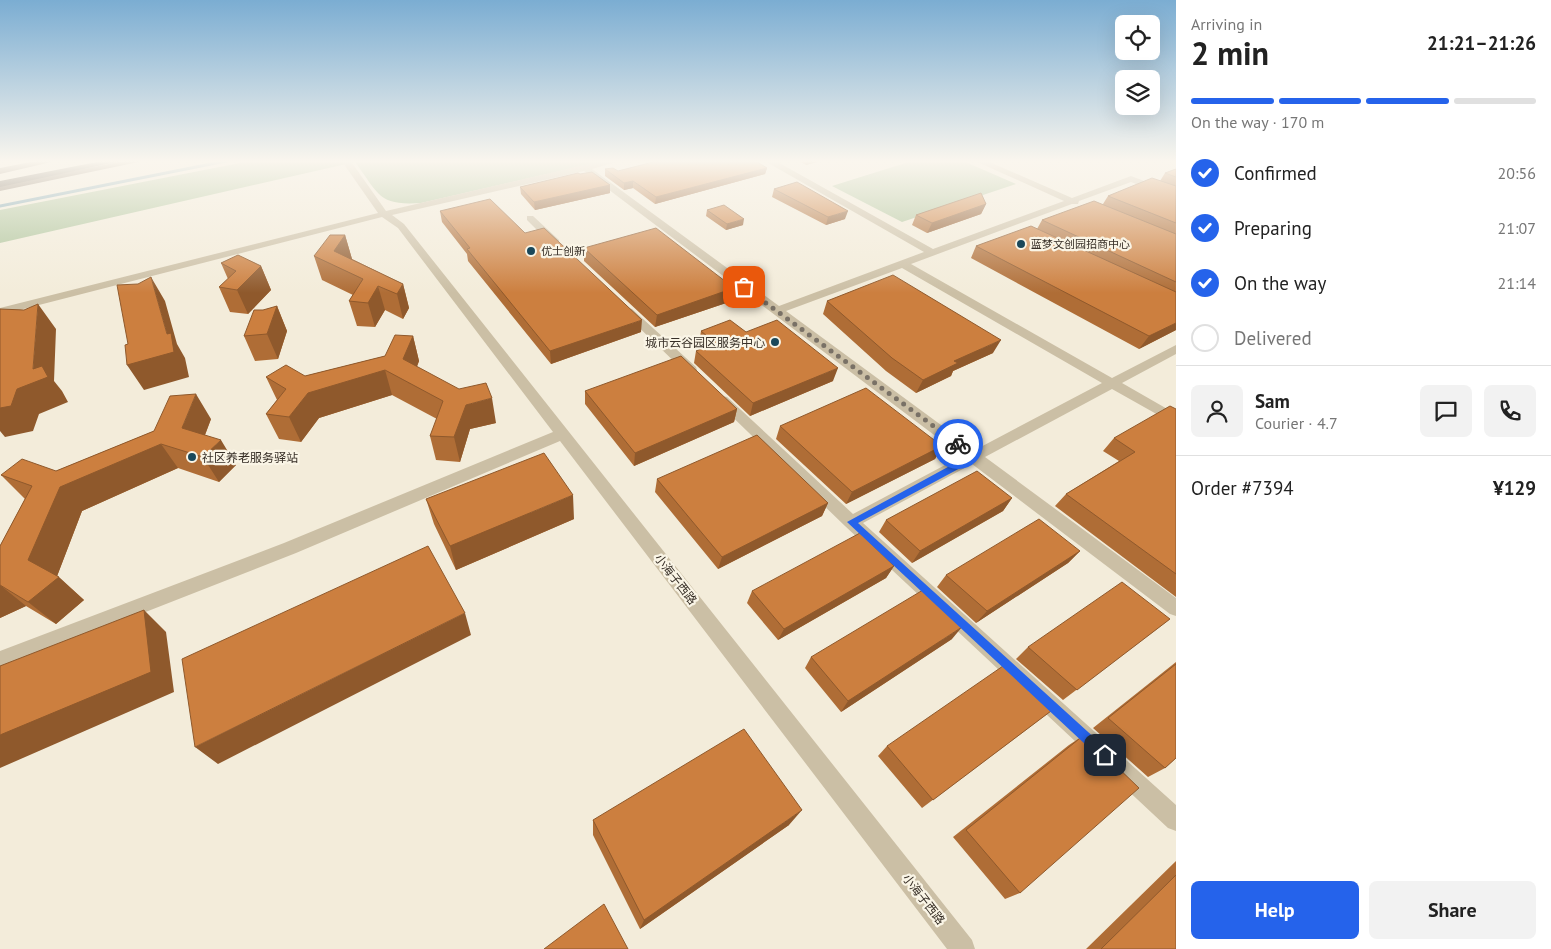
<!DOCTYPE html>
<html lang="en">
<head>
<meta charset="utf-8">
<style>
  :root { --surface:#fff; --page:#f2f2f2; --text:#222; --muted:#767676; --line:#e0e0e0; --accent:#2563eb }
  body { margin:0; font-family:"PT Sans","Noto Sans SC",sans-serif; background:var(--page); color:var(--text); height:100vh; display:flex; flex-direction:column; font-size:19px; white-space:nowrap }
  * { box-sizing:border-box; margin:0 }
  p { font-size:16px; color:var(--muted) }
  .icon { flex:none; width:28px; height:28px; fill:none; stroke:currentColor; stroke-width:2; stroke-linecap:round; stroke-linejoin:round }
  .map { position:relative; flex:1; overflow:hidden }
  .panel { display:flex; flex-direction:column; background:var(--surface); width:375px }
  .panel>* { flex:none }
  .fabs { position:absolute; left:1115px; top:15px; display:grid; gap:10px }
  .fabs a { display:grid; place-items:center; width:45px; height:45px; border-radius:8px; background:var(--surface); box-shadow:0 5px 20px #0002; font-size:25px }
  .pin { position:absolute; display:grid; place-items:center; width:42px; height:42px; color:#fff; margin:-21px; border-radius:10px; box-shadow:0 2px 8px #0006 }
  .courier { position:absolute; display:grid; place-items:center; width:50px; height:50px; margin:-25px; border:4px solid #2563eb; border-radius:50%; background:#fff; color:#222; box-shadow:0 1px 6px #0007 }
  .overview em { font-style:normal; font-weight:800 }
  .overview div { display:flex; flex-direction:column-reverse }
  .overview { display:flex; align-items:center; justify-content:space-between; height:85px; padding:0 15px }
  h1 { font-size:32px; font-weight:800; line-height:38px }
  .bar { display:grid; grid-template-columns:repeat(4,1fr); gap:8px 5px; align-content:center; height:60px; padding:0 15px }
  .bar i { height:6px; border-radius:4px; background:var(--line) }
  .bar .current { background:var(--accent) }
  .bar p { grid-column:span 4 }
  .line { display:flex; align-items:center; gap:12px; padding:0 15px; border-top:1px solid var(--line) }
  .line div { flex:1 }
  .round { display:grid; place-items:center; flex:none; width:52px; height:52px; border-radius:8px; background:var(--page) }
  ol { padding:0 15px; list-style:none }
  li { display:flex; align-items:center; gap:15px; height:55px }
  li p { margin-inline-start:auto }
  li .icon { padding:5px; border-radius:50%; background:var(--accent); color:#fff; stroke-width:4 }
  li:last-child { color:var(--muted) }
  li i { width:28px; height:28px; border:2px solid var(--line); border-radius:50% }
  .cta { display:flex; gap:10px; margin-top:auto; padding:10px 15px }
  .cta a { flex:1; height:58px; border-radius:8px; background:var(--accent); color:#fff; font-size:20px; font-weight:800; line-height:58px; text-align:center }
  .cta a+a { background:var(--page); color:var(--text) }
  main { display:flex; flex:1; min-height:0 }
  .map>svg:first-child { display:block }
  .green { fill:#acc399 }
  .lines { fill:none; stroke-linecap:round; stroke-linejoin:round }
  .stream { stroke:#77a2b1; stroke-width:3 }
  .minor { fill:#cbbfa5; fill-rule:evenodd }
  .major { fill:#7a6a57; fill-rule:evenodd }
  .highway { fill:#584c3d; fill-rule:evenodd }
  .wall { fill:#af6d36 }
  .shaded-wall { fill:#8f592c }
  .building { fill:#cc7f3f; stroke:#8f592c }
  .route { fill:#2563eb }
  .done { stroke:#797166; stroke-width:5; stroke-dasharray:0 9 }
  .poi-dot { fill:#1a485a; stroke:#faf5e6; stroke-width:2 }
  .labels { text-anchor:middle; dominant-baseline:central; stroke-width:4.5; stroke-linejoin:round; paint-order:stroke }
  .far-poi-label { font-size:11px; fill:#372f27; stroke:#faf5e6; text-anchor:start }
  .poi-label { font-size:12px; fill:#372f27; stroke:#faf5e6; text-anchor:end }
  .street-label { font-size:12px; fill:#372f27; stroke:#faf5e6 }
</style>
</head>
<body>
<main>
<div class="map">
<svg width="1176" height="949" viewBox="0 0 1176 949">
  <rect width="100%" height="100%" fill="#f3ecda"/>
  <path class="green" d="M255,160H608L421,203C378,206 379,194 355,162L0,243V210Z
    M915,160H961L1016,184L902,222L832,186Z"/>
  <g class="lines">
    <path class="stream" d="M0,206L231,160"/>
    <path class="minor" d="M341,160H350L386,211L606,160H623L592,169L779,306L924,252L763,160H774L933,249L1064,201L973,160H985L1072,198L1131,176L1176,193V199L1131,182L1079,201L1078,204H1072L911,264L1112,378L1176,345V354L1122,383L1176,414V425L1112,389L985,457L1176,598V616L1170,614L972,464L863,523L1176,805V831L1168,828L845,526L715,400L722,396L727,397L853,514L962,456L584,171L392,215L404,224L972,940L975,949H947L560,441L296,553L0,669V651L284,543L553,432L398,228L382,217L0,315V308L378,213ZM902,268L1102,383L975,450L786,311Z
      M527,216H533L559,240V244H551L527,220Z
      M628,308L632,309L696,367L697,370L696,373H686L624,313L622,311Z"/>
    <path class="major" d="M41,160H60L0,174V168Z
      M129,160H148L0,191V185Z"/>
    <path class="highway" d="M107,160H126L0,187V181Z"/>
  </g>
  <path class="wall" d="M797,160H824L806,165Z
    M767,168L765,174L655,204L633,188L624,190L605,176V169L618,171Z
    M1176,169V330L1139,349L971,258L976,246L1037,229L1042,220L1103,204L1108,196L1160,181L1165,173Z
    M580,174L610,185V193L535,210L521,194L520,187Z
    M774,189L845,219L826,225L772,197Z
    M986,204L981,214L927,233L912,225L916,215Z
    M707,210L743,225L726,230L706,216Z
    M440,211L525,233L641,332L551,364L468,261L467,254L442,222Z
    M345,235L352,259L403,284L409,308L403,319L385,310L375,327L357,326L349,301L353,295L322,280L314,256Z
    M584,248L734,288L732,301L655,327L584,261Z
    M221,263L261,266L271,290L248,314L230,312L219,287L228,279Z
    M827,301L993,353L953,371L951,376L916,393L886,371L823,314Z
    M277,306L287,331L278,359L255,361L244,336Z
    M701,331L746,332L833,381L750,416L694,363L696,351L704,348L699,343Z
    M413,336L419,361L417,367L496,423L470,429L460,462L436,460L430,436L437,419L392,395L319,418L301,442L279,439L266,414L277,400L266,377L305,376L385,356Z
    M585,391L737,409L734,422L634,466L585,404Z
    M1176,409V597L1055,506L1066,494L1119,461L1103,451L1114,438Z
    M211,419L205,435L236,465L219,482L178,468L82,511L57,576L84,600L56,624L26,606L0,618V546L25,499L1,475L56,471L154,431Z
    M780,426L942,446L935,459L846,504L776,439Z
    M657,479L828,503L822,516L718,569L655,492Z
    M1012,498L1003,511L912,563L879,532L886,520Z
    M426,499L574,519L456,570L434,524Z
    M1080,551L1068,563L976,623L937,587L946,575Z
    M894,566L886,578L778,640L747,603L752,591Z
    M1170,619L1063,700L1016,659L1028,647Z
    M952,639L841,712L805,668L811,657Z
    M1176,662V758L1165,768L1148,777L1093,728Z
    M1051,711L922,808L878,756L887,746Z
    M1084,735L1020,893L1005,899L953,837L1069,745Z
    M593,820L789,825L640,929L593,835Z
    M1176,861V949H1086Z"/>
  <path class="shaded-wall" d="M807,160H824L806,165Z
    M767,168L765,174L655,204L656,197Z
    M633,181V188L624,190V183Z
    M610,185V193L535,210L534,202Z
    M986,204L981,214L927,233L932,223Z
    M848,211L845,219L826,225L828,217Z
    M744,219L743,225L726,230L727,224Z
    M345,235L352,259L345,270L334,251Z
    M261,266L271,290L248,314L237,290Z
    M151,277L165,301L177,344L185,358L189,377L144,390L127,365L167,334Z
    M403,284L409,308L403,319L397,294Z
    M378,286L385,310L375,327L368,303Z
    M734,288L732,301L655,327L657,315Z
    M38,304L56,329L54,381L62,391L68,402L39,414L33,431L5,437L0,431V408L17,389L33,369Z
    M277,306L287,331L278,359L267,334Z
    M642,320L641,332L551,364L550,351Z
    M1176,323V330L1139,349L1149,336Z
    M413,336L419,361L409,384L403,359Z
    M1001,340L993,353L953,371L951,376L916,393L923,380L954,361Z
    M838,368L833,381L750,416L753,403Z
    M385,370L392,395L319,418L301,442L289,417L308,393Z
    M196,394L211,419L198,453L182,428Z
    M492,398L496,423L470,429L460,462L454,437L466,405Z
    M737,409L734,422L634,466L635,453Z
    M221,440L236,465L219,482L203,457Z
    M161,444L178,468L82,511L56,579L59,577L84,600L56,624L28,602V560L60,487Z
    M942,446L935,459L846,504L852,492Z
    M573,495L574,519L456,570L450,546Z
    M1012,498L1003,511L912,563L920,551Z
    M828,503L822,516L718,569L722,557Z
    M1080,551L1068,563L976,623L987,611Z
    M894,566L886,578L778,640L784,629Z
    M0,585L26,606L0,618Z
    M144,610L166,632L174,692L0,768V735Z
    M465,613L471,635L218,764L195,747Z
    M962,627L952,639L841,712L848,701Z
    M802,810L789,825L640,929L644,920Z"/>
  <path class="building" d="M661,160H754L767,168L656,197L633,181L624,183L605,169L613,168L618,171Z
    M1176,169V177L1165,173Z
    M592,172L610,185L534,202L520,187L578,173L580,174Z
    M1152,178L1176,186V223L1108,196Z
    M797,182L848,211L828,217L774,189Z
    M981,193L986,204L932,223L916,215Z
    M490,199L525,233L544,228L642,320L550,351L467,249L470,248L440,211Z
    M1094,201L1176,234V282L1042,220Z
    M724,205L744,219L727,224L707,210Z
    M1031,226L1176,292V323L1149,336L976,246Z
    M656,228L734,288L657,315L584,248Z
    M330,235H345L334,251L403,284L397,294L378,286L368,303L349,301L363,279L314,256Z
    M238,255L261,266L237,290L219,287L236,271L221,263Z
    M893,275L1001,340L954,361L958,363L923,380L892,358L827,301Z
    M151,277L167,334L171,333L174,352L127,365L125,345L128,344L117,285L138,284Z
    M38,304L33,369L42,366L48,377L17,389L11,406L0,408V309L24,310Z
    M277,306L267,334L244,336L254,310H263Z
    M730,320L746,332L777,320L838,368L753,403L696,351L715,343L701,331Z
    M395,335L413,336L403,359L459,389L486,383L492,398L466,405L454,437L430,436L443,401L385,370L308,393L289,417L266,414L286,389L266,377L286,365L305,376L385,356Z
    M681,356L737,409L635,453L585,391Z
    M866,388L942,446L852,492L780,426Z
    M196,394L182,428L221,440L203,457L161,444L60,487L28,560L59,577L28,602L0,585V546L32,486L1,475L22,459L56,471L154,431L170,396Z
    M1170,406L1176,409V574L1066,494L1135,452L1114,438Z
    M757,435L828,503L722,557L657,479Z
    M544,453L573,495L450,546L426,499Z
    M977,471L1012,498L920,551L886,520Z
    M1039,519L1080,551L987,611L946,575Z
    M860,533L894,566L784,629L752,591Z
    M428,546L465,613L195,747L182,659Z
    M1122,582L1170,619L1077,690L1028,647Z
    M923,590L962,627L848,701L811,657Z
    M144,610L151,672L0,735V666Z
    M1176,664V758L1165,768L1108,718Z
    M1003,666L1051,711L933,800L887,746Z
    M744,729L802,810L644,920L593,820Z
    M1084,735L1139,788L1020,893L966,830Z
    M1176,875V949H1101Z
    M604,904L628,949H544Z"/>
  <linearGradient id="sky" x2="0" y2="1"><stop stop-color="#7badd2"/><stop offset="0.55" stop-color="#faf6ee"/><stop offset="1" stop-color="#faf6ee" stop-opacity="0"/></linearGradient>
  <rect width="1176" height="293" fill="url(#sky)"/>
  <path class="route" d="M955,442H960L977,454V459L858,523L1109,751V759H1101L847,522L968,456L955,446Z"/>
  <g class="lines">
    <path class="done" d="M744,287L958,444"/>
  </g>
  <g class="poi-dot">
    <circle cx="1021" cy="244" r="5"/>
    <circle cx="531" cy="251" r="5"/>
    <circle cx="775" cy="342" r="5"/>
    <circle cx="192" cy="457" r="5"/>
  </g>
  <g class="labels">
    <g class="far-poi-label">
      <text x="1031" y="244">蓝梦文创园招商中心</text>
      <text x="541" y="251">优士创新</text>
    </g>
    <g class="poi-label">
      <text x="765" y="342">城市云谷园区服务中心</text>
      <text x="202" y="457" text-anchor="start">社区养老服务驿站</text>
    </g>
    <g class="street-label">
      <text transform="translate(676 579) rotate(52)">小海子西路</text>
      <text transform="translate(924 899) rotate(52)">小海子西路</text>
    </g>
  </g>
</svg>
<div class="fabs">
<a><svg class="icon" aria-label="locate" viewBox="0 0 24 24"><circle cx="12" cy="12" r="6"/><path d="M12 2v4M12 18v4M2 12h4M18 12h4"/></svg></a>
<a><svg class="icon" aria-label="layers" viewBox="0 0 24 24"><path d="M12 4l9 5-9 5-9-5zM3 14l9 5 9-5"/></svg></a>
</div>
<div class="pin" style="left:744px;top:287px;background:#ea580c"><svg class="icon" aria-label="bag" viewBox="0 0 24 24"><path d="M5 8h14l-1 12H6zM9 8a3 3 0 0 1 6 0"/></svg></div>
<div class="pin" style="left:1105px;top:755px;background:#1f2937"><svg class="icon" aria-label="home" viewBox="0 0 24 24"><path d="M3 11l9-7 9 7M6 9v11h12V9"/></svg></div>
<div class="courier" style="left:958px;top:444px"><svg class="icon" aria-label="bike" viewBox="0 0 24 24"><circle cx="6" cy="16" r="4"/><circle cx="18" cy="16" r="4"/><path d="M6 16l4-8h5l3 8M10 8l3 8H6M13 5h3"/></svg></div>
</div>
<section class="panel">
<div class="overview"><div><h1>2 min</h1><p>Arriving in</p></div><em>21:21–21:26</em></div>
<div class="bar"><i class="current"></i><i class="current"></i><i class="current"></i><i></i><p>On the way · 170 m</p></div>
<ol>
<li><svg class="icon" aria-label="check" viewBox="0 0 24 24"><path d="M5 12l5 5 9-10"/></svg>Confirmed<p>20:56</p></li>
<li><svg class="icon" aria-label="check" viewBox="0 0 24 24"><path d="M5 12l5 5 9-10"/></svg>Preparing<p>21:07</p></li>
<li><svg class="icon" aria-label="check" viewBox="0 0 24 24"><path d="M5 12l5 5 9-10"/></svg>On the way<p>21:14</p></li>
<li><i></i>Delivered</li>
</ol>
<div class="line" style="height:90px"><a class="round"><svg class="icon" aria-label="person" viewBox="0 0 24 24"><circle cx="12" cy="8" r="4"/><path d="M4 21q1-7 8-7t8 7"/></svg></a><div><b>Sam</b><p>Courier · 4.7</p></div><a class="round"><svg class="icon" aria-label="chat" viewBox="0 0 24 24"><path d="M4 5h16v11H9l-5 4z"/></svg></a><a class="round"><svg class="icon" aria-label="phone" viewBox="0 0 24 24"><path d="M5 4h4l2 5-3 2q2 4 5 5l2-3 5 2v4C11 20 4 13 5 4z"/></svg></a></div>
<div class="line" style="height:65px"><div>Order #7394</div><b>¥129</b></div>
<div class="cta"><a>Help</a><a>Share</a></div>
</section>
</main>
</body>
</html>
